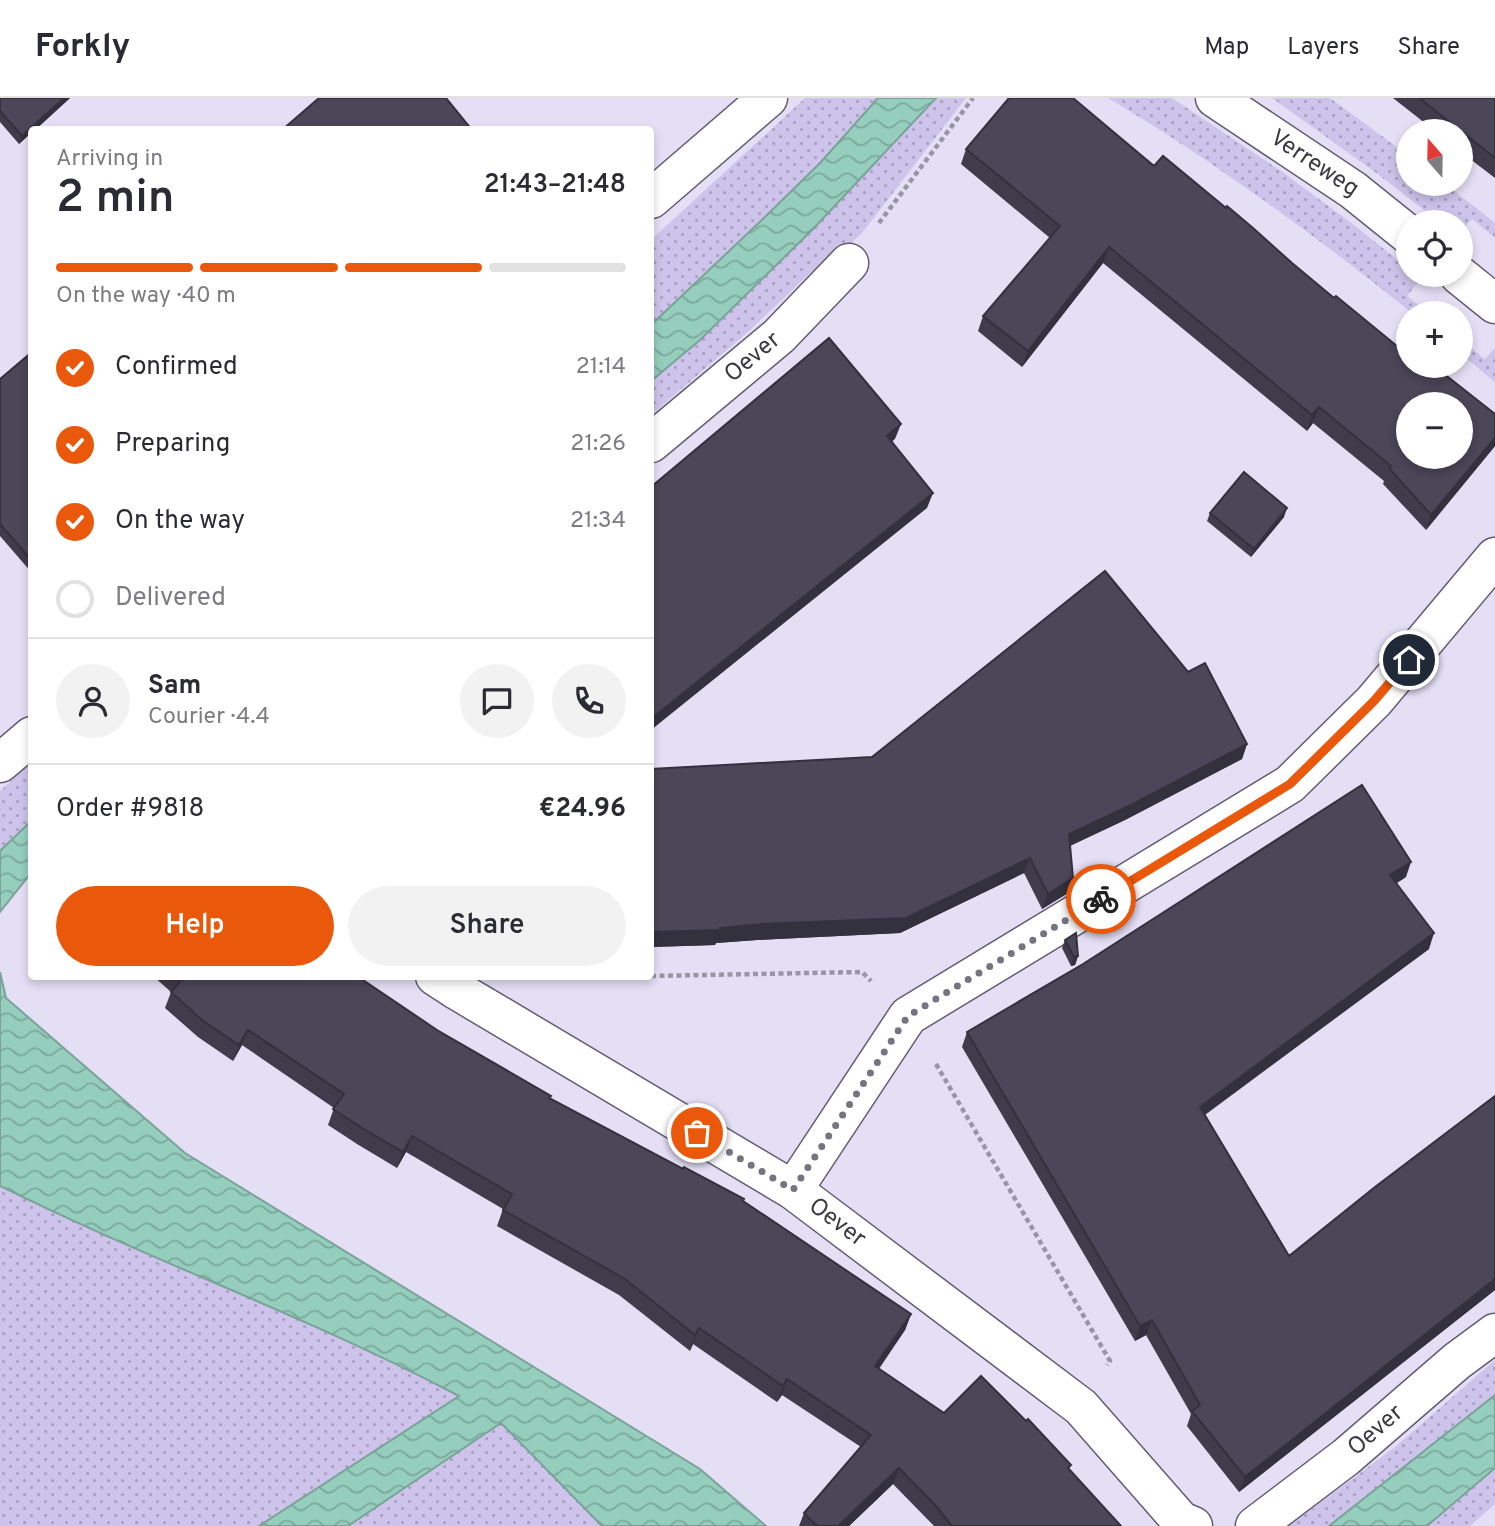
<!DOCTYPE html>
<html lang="en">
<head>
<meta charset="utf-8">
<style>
  :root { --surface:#fff; --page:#f2f2f3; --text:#2b2b33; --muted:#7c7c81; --line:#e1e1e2; --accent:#ea580c }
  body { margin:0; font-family:Overpass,sans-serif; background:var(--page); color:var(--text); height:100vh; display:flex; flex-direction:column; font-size:26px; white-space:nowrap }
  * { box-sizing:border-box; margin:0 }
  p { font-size:23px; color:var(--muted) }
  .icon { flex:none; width:38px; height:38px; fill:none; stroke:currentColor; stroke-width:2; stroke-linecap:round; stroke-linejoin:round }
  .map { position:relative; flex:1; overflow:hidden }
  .drawer { position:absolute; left:28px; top:28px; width:626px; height:854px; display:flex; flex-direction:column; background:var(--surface); border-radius:7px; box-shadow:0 4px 10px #0003 }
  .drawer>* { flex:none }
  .needle { width:46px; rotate:340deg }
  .fabs { position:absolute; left:1396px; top:21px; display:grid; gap:14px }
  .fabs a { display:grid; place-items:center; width:77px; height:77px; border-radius:50%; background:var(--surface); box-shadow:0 4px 10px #0003; font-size:35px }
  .pin { position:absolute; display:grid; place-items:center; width:60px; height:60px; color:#fff; margin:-30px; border:4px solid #fff; border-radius:50%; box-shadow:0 2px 7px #0007 }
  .courier { position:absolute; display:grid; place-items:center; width:70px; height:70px; margin:-35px; border:5px solid #ea580c; border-radius:50%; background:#fff; color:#222; box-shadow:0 2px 9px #0007 }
  .headline em { font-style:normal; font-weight:600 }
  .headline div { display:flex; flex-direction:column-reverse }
  .headline { display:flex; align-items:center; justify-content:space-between; height:119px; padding:0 28px }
  h1 { font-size:46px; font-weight:600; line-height:52px }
  .bar { display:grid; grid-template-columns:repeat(4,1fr); gap:10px 7px; align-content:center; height:84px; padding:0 28px }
  .bar i { height:9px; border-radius:5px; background:var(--line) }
  .bar .selected { background:var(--accent) }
  .bar p { grid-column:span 4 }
  .line { display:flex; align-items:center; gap:18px; padding:0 28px; border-top:2px solid var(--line) }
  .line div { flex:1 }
  .round { display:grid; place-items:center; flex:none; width:74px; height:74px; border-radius:37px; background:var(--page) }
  ol { padding:0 28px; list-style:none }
  li { display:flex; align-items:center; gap:21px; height:77px }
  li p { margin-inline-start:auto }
  li .icon { padding:7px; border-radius:50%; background:var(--accent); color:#fff; stroke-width:4 }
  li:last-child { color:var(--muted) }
  li i { width:38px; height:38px; border:4px solid var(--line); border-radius:50% }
  .cta { display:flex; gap:14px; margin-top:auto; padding:14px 28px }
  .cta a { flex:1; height:80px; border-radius:42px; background:var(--accent); color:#fff; font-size:28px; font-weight:600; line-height:80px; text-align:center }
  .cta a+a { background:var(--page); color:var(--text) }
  header { display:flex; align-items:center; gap:42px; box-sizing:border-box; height:98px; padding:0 35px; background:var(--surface); border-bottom:2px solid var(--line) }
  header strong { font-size:33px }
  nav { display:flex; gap:38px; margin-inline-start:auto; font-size:24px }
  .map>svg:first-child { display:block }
  .grass { fill:url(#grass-dots) }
  .water { fill:url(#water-waves); stroke:#7aa298; stroke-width:2 }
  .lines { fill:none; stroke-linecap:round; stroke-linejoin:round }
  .minor-casing { stroke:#625d70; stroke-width:41 }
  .path { stroke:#9995a5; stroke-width:4.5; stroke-dasharray:5 3.5; stroke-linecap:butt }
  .minor { stroke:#fff; stroke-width:38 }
  .wall { fill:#403c4c }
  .shaded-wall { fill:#34313e }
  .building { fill:#4b4658; stroke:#34313e; stroke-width:2; fill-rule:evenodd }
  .done { stroke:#777481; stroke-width:7; stroke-dasharray:0 12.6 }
  .route { stroke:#ea580c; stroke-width:9 }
  .labels { text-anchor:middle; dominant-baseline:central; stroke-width:7; stroke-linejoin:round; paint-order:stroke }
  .street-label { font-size:24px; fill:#3c3a42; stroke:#f1edfe }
</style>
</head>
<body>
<header>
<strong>Forkly</strong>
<nav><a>Map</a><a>Layers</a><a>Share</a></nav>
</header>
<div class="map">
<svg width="1495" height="1428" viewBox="0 0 1495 1428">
  <defs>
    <pattern id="grass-dots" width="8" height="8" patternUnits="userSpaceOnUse" patternTransform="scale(1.75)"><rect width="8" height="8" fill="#cec4eb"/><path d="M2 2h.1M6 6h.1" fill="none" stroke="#a8a0c0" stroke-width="1.8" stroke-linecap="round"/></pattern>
    <pattern id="water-waves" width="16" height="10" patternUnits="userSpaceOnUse" patternTransform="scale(1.75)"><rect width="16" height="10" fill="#95cebd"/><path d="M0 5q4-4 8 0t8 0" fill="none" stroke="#7ba89b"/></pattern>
  </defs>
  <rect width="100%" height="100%" fill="#e4dff5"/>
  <path class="grass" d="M805,0H878L820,65L766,118L651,227V142Z
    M936,0H966L862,135L831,163L827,159L748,234L651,317V283L700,242L814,130Z
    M1108,0H1172L1281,73L1350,124L1409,171V177H1417L1421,180L1407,198L1429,215H1412C1315,137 1215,64 1108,0Z
    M1272,0H1330L1409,58V86H1446L1495,125V140L1472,121L1461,133V124H1439L1375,74Z
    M1461,242L1485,261L1495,250V284L1461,256Z
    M31,665V723L0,753V693Z
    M0,1088L62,1118L353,1244L460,1298L259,1428H0Z
    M1495,1262V1297L1329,1428H1289L1395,1349Z
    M501,1325L602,1428H348Z
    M1495,1370V1406L1470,1428H1427Z"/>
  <path class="water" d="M878,0H936L814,130L700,242L651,283V227L766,118L820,65Z
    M31,723V775L0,814V753Z
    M0,874L6,900L185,1055L700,1371L766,1428H602L501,1325L348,1428H259L459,1298C310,1219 151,1163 0,1088Z
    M1495,1297V1370L1427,1428H1329Z"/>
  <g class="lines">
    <defs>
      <g id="minor">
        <path id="s1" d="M1215,0L1353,92L1409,137"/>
        <path d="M651,101L768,0"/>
        <path d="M1459,177L1495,206"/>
        <path id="s2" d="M651,345L779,238L849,165"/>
        <path d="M0,665L32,638"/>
        <path id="s3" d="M435,878L458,893L793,1092L1081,1309L1181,1423L1193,1428"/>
        <path d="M793,1092L908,918L1290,686L1374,603L1495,459"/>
        <path id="s4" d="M1255,1428L1346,1359L1457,1263L1495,1235"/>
      </g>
    </defs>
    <use href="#minor" class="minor-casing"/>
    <path class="path" d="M879,125L973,0
      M651,878L862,874L871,883
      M936,966L1110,1263L1107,1267"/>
    <use href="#minor" class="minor"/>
  </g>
  <path class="wall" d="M0,0H70L35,32H32V34L19,46L0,24Z
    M1393,0H1495V80L1461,54V33H1435Z
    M966,51L1154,68L1292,165L1334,200L1403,253L1495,316V348L1426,432L1383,386L1384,383L1313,325L1307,333L1103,165L1022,269L978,233L983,218L1050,140L961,66Z
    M32,254V475L0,438V281Z
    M1210,415L1284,419L1251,459L1207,423Z
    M1247,646L1242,661L1125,722L1070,748L1073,780L1068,795L1042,811L1024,775L900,835L757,842L716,845L715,847L651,849V671Z
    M1406,779L1396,785L1429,851L1205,1017L1289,1158L1495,998V1192L1239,1394L1187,1328L1191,1316L1146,1237L1135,1243L962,949L967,934Z
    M1065,842L1078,858L1075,867L1071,868L1062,850Z
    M153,878H357L437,932L550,1001L743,1103L911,1216L905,1232L879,1271L944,1315L1069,1371L1121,1428H934L893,1386L849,1428H799L804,1415L861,1349L782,1297L777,1304L693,1246L690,1253L619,1197L497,1128L503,1111L406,1054L397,1070L357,1046L328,1027L334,1010L242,947L233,963L198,939L165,910L171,894Z"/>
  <path class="shaded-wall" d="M64,0H70L35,32H32V34L19,46L22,38Z
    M1109,149L1103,165L1022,269L1028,253Z
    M1319,309L1313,325L1307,333L1312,317Z
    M901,326L895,341L881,353L887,338Z
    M1495,340V348L1426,432L1431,417Z
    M933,395L927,410L651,632V621Z
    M1287,410L1284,419L1251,459L1254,451Z
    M1247,646L1242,661L1125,722L1063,751L1069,736Z
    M1030,760L1024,775L900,835L757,842L716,845L715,847L651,849V834L720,830Z
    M1411,764L1406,779L1385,793L1390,777Z
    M1073,780L1068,795L1042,811L1048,796Z
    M1434,835L1429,851L1194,1024L1200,1009Z
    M1078,858L1075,867L1071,868L1074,859Z
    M248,932L242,947L233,963L239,947Z
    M412,1038L406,1054L397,1070L403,1054Z
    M1495,1181V1192L1239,1394L1245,1379Z
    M911,1216L905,1232L869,1284L875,1268Z
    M1152,1222L1146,1237L1135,1243L1140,1228Z
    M699,1230L693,1246L690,1253L695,1237Z
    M787,1281L782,1297L777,1304L783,1288Z
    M899,1370L893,1386L849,1428H838Z"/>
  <path class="building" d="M0,0H64L22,38L0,13Z
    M319,0H446L472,32H282Z
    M1009,0H1073L1154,68L1163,58L1226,110L1227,108L1253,130L1292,165L1334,200L1336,198L1403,253L1409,248V268H1434L1495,316V340L1431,417L1389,370L1391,368L1319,309L1312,317L1109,149L1028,253L983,218L1060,128L966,51ZM1409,306H1461V359H1409Z
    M1419,0H1495V60L1461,33Z
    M829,240L901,326L887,338L933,395L651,621V389Z
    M32,254V463L0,426V281Z
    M1244,374L1287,410L1254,451L1210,415Z
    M1105,473L1188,574L1205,565L1247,646L1131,707L1069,736L1073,780L1048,796L1030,760L906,820L762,826L720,830L721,832L651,834V671L872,659Z
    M1362,687L1411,764L1390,777L1434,835L1200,1009L1289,1158L1375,1089L1495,998V1181L1245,1379L1192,1313L1200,1307L1152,1222L1140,1228L967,934L1083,866Z
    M1076,835L1078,858L1074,859L1065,842Z
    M177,878H357L437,932L551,998L549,1000L683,1071L684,1069L744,1101L743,1103L911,1216L875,1268L944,1315L981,1278L1026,1323L1028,1321L1071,1367L1068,1370L1121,1428H952L937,1409L899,1370L838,1428H817L804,1415L871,1337L787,1281L783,1288L699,1230L695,1237L625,1181L503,1112L512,1096L412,1038L403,1054L362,1030L333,1011L344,996L248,932L239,947L203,923L171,894L181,882Z"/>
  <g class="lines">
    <path class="done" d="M697,1035L793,1092L908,918L1101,801"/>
    <path class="route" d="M1101,801L1290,686L1374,603L1409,562"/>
  </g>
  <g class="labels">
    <g class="street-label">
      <text stroke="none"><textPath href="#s1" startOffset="119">Verreweg</textPath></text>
      <text stroke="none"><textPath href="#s2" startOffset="133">Oever</textPath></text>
      <text stroke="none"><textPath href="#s3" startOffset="472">Oever</textPath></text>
      <text stroke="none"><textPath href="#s4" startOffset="154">Oever</textPath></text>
    </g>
  </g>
</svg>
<div class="fabs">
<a><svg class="needle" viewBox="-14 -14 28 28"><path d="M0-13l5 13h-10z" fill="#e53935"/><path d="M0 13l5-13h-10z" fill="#7c7c81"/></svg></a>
<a><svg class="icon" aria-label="locate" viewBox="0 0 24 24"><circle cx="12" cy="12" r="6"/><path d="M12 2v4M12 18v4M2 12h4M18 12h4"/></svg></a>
<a>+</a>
<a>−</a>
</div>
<div class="pin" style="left:697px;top:1035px;background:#ea580c"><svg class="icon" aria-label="bag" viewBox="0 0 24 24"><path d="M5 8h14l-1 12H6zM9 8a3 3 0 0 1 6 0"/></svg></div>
<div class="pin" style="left:1409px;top:562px;background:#1f2937"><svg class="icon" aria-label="home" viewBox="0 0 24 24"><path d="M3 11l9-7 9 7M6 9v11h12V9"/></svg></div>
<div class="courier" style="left:1101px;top:801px"><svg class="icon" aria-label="bike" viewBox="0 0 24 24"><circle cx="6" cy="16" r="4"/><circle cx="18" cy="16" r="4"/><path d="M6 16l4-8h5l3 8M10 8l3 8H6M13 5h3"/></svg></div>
<section class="drawer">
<div class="headline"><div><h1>2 min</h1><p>Arriving in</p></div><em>21:43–21:48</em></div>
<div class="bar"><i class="selected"></i><i class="selected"></i><i class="selected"></i><i></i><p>On the way · 40 m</p></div>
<ol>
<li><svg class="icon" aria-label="check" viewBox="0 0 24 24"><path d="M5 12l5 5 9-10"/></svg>Confirmed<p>21:14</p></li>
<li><svg class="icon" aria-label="check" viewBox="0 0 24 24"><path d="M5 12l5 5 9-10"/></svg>Preparing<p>21:26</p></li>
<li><svg class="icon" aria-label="check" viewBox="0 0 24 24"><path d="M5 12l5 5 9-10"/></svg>On the way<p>21:34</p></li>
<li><i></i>Delivered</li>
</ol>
<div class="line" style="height:126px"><a class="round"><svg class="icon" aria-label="person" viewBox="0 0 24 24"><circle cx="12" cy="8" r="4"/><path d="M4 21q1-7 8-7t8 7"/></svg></a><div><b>Sam</b><p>Courier · 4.4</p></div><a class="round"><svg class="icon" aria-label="chat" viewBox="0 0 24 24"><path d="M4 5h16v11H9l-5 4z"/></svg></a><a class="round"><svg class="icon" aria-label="phone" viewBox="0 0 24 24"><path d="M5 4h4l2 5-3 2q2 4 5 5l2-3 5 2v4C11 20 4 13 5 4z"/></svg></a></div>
<div class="line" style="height:91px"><div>Order #9818</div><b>€24.96</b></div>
<div class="cta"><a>Help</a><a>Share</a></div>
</section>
</div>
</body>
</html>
